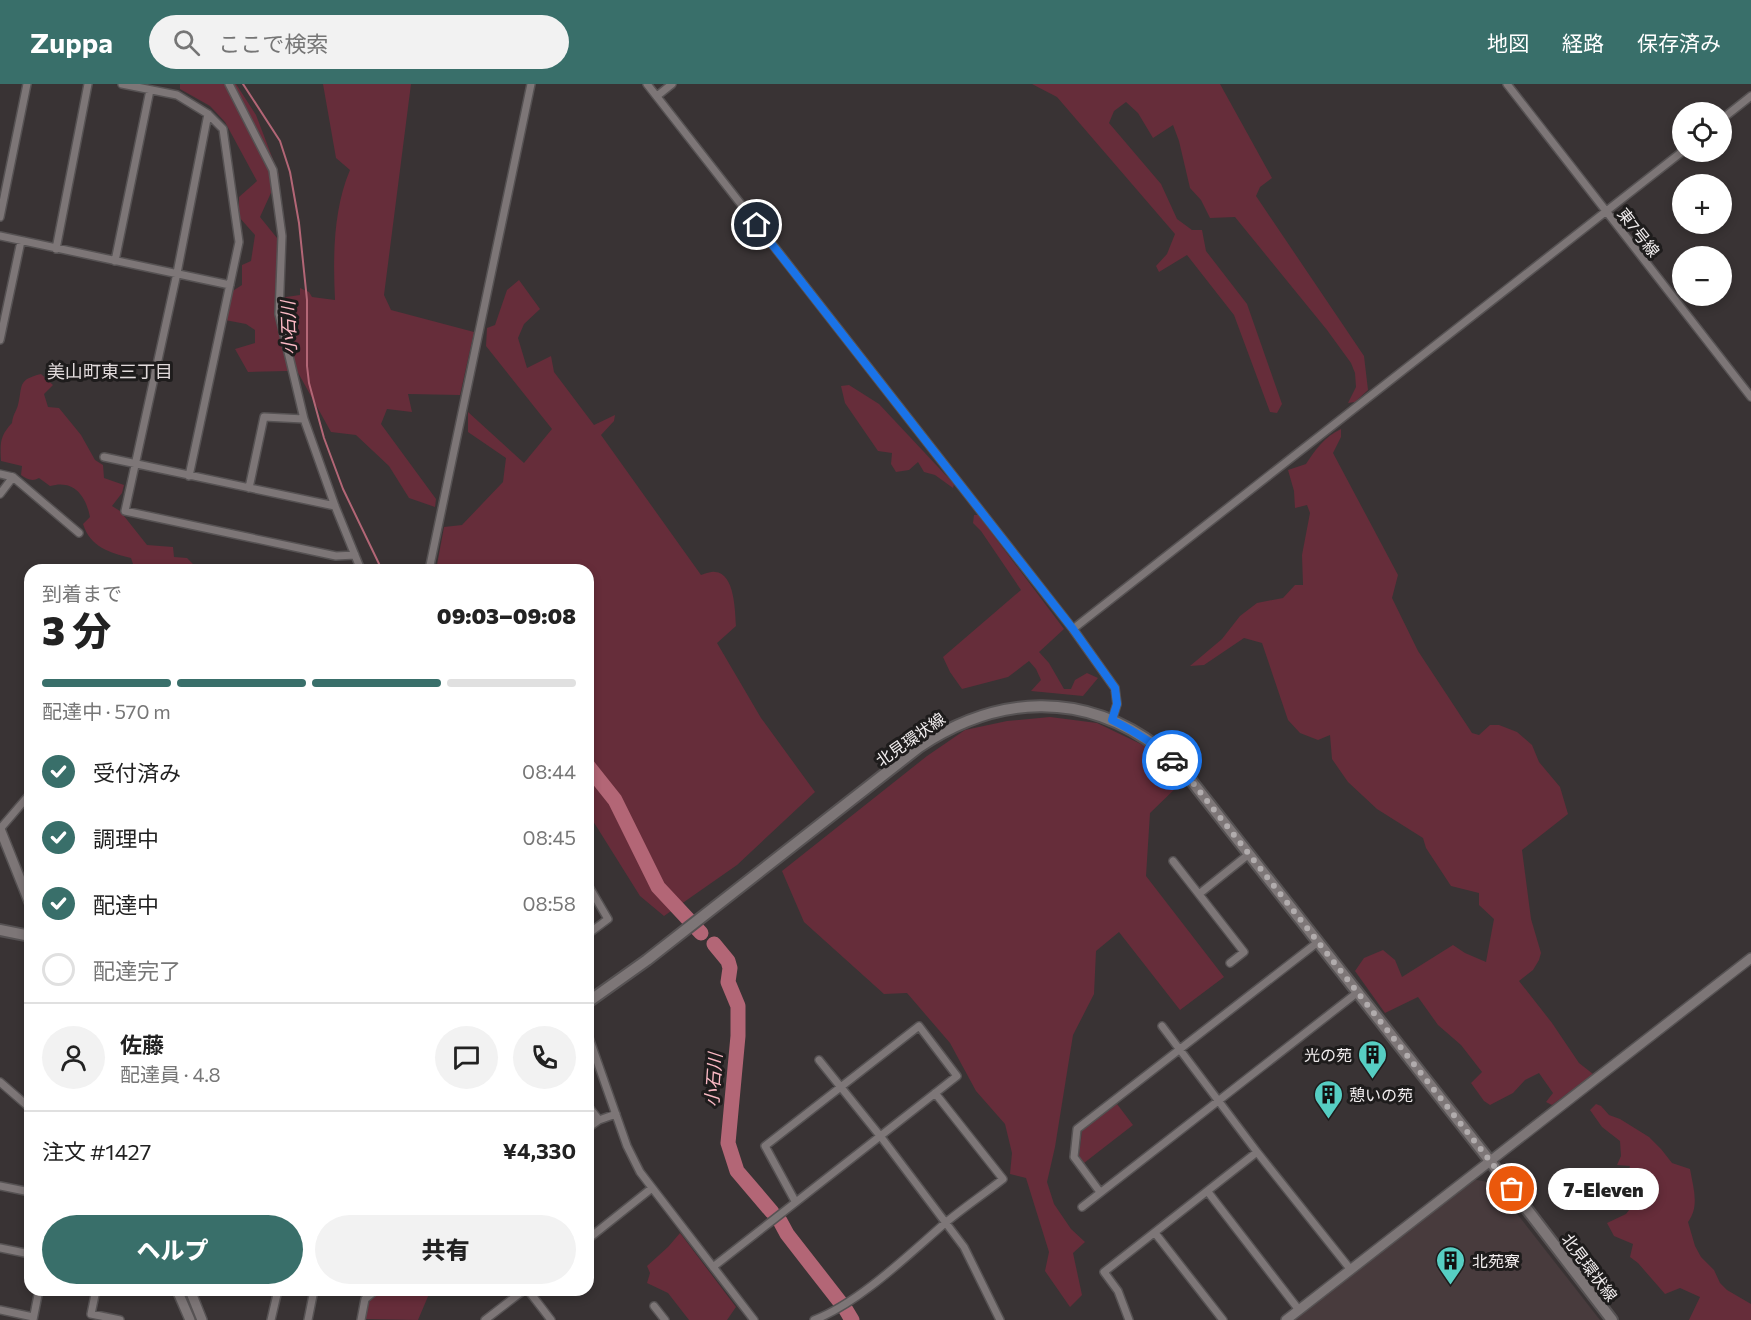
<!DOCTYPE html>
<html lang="ja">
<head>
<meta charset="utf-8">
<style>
  :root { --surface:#fff; --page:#f2f2f2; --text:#222; --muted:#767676; --line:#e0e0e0; --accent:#396f6a }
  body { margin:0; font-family:Commissioner,"Noto Sans JP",sans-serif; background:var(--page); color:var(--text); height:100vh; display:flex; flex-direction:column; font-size:22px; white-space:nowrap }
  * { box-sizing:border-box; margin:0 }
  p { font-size:20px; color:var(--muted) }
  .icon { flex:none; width:33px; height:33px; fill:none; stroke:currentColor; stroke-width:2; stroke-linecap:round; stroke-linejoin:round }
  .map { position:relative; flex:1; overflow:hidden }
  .details { position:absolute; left:24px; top:480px; width:570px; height:732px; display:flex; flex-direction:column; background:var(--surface); border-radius:18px; box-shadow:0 3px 9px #0003 }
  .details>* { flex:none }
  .tools { position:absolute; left:1672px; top:18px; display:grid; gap:12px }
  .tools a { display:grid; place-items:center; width:60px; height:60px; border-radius:50%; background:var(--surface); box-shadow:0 3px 9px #0003; font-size:30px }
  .pin { position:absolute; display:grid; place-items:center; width:51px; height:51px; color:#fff; margin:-26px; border:3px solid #fff; border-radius:50%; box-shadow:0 2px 6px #0007 }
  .courier { position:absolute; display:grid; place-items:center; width:60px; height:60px; margin:-30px; border:4px solid #1a73e8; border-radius:50%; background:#fff; color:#222; box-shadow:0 2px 8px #0007 }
  .bubble { position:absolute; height:42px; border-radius:21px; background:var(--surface); box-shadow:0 3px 9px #0003; font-size:20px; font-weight:800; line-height:42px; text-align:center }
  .overview em { font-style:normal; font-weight:800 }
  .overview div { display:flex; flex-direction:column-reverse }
  .overview { display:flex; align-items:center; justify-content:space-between; height:102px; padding:0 18px }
  h1 { font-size:39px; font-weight:800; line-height:45px }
  .bar { display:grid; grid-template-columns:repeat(4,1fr); gap:9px 6px; align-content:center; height:72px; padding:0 18px }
  .bar i { height:8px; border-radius:4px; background:var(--line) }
  .bar .active { background:var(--accent) }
  .bar p { grid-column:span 4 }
  .line { display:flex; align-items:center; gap:15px; padding:0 18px; border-top:2px solid var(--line) }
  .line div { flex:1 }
  .round { display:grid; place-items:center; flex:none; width:63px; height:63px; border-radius:32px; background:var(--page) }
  ol { padding:0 18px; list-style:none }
  li { display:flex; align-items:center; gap:18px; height:66px }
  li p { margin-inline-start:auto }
  li .icon { padding:6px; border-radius:50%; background:var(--accent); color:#fff; stroke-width:4 }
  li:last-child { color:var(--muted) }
  li i { width:33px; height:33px; border:3px solid var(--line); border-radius:50% }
  .action { display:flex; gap:12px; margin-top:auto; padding:12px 18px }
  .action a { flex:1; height:69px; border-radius:36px; background:var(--accent); color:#fff; font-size:24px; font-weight:800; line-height:69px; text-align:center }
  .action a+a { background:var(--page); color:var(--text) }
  header { display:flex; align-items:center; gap:36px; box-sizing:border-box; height:84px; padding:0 30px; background:var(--accent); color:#fff }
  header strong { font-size:28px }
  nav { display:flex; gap:33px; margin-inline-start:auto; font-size:21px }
  .search { width:420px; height:54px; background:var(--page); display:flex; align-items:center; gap:15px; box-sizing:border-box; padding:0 21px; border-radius:33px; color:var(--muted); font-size:22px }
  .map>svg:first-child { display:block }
  .built { fill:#483b3d }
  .green { fill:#662d3a }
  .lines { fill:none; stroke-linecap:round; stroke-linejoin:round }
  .stream { stroke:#b36676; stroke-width:2 }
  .river { stroke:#b36676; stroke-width:15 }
  .minor-casing { stroke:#565253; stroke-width:10 }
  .tertiary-casing { stroke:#565253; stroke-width:12 }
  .secondary-casing { stroke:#565253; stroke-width:14 }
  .minor { stroke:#7d7677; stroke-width:7 }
  .tertiary { stroke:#7d7677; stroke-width:9 }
  .secondary { stroke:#7d7677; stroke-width:10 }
  .done { stroke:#b1acad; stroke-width:6; stroke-dasharray:0 10.8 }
  .route { stroke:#1a73e8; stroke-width:8 }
  .labels { text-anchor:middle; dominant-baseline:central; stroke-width:6; stroke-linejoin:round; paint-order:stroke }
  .street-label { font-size:16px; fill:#f1edee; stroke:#1e1c1c }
  .poi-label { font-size:16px; fill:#f1edee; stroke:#1e1c1c; text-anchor:start }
  .water-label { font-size:18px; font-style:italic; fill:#fbb9c4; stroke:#1e1c1c }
  .neighbourhood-label { font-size:18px; fill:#e1dadb; stroke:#1e1c1c }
</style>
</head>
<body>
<header>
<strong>Zuppa</strong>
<div class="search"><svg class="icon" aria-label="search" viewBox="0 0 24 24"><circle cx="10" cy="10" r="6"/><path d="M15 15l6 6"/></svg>ここで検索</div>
<nav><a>地図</a><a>経路</a><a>保存済み</a></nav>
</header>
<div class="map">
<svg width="1751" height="1236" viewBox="0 0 1751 1236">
  <rect width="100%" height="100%" fill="#393334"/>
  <path class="built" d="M1472,1095L1493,1099L1600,1236H1291Z"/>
  <path class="green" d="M180,0H236L256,31L279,91L260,133L277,154V217L286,213L300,211V204L309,208L312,213L335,216C333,174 333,126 350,86L336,74L323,0H411L384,211L391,226L474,248L460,311L408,310L412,328L387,325L381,340L436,415L435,423L409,414L389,382L356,351L331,348L296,285L287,287L248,288L235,265L255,259V246L246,240L225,236L231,208L242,201V181L251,177L255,151L239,133V113L257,97L225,38L210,22L180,5Z
    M1032,0H1220L1272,94L1260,103L1256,112L1364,272L1368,306L1355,318L1348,319L1356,303L1355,289L1351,279L1327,246L1235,133L1210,134L1201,116L1190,104L1179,57L1173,41L1153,54L1138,29L1126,18L1114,27L1109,39L1161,100L1177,135L1192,146H1202L1206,167L1247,220L1282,320L1277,329L1270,328L1234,231L1187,171L1159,188L1156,182L1167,170L1175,150L1057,13Z
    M519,196L540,225L524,240L518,254L527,284L551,272L554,288L594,341L615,331L614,337L601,351L701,491C705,490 711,487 715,488C735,489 735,528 736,542L717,559L761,634L815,708L737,781L664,832L640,812L588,729V486H436L444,443L462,441L503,398L506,374L468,348V328L524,379L552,345L486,262L487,244L495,241L507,206Z
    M41,290L53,301L44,310L48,323L59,324L81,351L95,376L103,381L104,394L124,401L122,409L112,422L120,427L147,461L173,463L174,473L187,474L198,485L135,486L131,474C110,469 90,463 83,440L90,433C86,412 74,395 50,402L39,394C32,398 27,395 21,391L22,382L1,377C0,358 0,352 12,339C13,330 16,328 18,321C23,301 17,296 41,290Z
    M849,301L879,320L954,400L953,404L935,391L924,388L918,378L909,386L896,388L891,380L892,369L878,367L845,319L841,302Z
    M1341,345V353L1333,369L1398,491L1392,514L1418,567L1472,649L1479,651L1490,641H1499L1517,648L1532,661L1539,678L1560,703L1568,730L1522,766L1531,835L1541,869L1539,876L1533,886L1519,897L1552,939L1579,979L1593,990L1552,1021L1546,1018L1553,1009L1539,989L1525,996L1513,1009L1490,1021L1484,1017L1471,999L1482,988L1461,961L1438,941L1418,913L1385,929L1355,887L1364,874L1383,866L1395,876L1402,893L1453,861L1465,869L1486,878L1494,835L1479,821V809L1451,802L1426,764L1423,754L1377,725L1348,698L1332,675L1330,651L1318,656L1300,649L1288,636L1262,559L1244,554L1204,581L1190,582L1222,555L1240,532L1257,519L1283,514L1295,501H1303L1302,471L1310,429L1307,421L1295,424L1294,407L1288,386L1306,380C1316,365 1324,353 1341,345Z
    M974,431H978L1064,545L1039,568L1049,579L1064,605H1071L1075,596L1087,589L1098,594L1083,612L1031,607L1041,596L1036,585L1029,577L1008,593L962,605L950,588L943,573L1021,506L981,447L973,439Z
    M1050,633L1097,639L1147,663L1181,699L1150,729L1146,792L1224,893L1180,926L1119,848L1096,867L1094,910L1073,951L1055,1063L1047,1098L1054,1120L1071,1145L1085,1158L1073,1169L1082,1211L1070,1223L1045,1187L1049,1168L1026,1094L1010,1090L1012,1069L1005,1040L976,1007L950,959L907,909L884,910L804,838L782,787L927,672L965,646L1007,637Z
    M1117,1020L1133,1041L1084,1079L1079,1072L1082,1047Z
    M1596,1020L1601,1022L1609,1031L1620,1035L1649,1053L1661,1065L1672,1079L1690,1085C1693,1103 1700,1122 1688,1138L1695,1162L1701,1173L1714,1186L1720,1199L1727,1206L1751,1220V1236H1689L1700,1213L1680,1204L1665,1210L1638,1179L1630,1173L1633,1160L1614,1152L1607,1139L1626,1130L1633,1121L1630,1099L1626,1095L1630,1082L1617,1081L1621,1072L1620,1057L1602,1043L1590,1026Z
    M680,1149L736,1223L727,1236H689L668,1209L647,1199L650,1189L647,1182L668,1163Z
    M383,1206H426L429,1210L418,1236L365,1235L370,1215Z"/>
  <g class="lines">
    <path class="stream" d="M243,0L280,57L290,88L299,139L307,216V282L309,299L324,354L343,405L382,486"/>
    <path class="river" d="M588,682L615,716L658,803L701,849
      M714,860L728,877L730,884L728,898L738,922V952L728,1059L737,1087L772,1128
      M780,1137L787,1150L840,1218
      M846,1226L852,1236"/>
    <defs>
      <path id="minor" d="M122,0L177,11L208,30L223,45L239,158L189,392
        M229,0L273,86L282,152L279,230L304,335L335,422L361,486
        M647,0L1073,545L1115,604L1117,620L1112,636
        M1507,0L1751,313
        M657,12L672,0
        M208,30L177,189L125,427L336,472L355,471
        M1722,35L1751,12
        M0,133L27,0
        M0,152L230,201
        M56,165L88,0
        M115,177L150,6
        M0,256L21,157
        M104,373L335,422
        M0,390L13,393L0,410
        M13,393L79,449
        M249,404L264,333L304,335
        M429,486L531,0
        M1073,545L1683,67
        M0,745L30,710
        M1173,777L1244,868L1230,879
        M588,801L608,835L588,850
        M1199,810L1249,770
        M1162,942L1257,1068L1351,1186
        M588,951L627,1062L640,1088L754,1236
        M819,976L881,1053L964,1163L1000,1236
        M0,998L30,1024
        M588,1022L599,1036L616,1030
        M588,1044L599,1036
        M0,1102L30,1108
        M1100,1108L1074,1073L1077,1045L1318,858
        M1208,1108L1299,1226
        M1082,1123L1358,908
        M1155,1149L1223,1236
        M588,1155L652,1104
        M0,1164L30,1170
        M713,1183L957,992L919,942L765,1062L795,1117
        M96,1206L91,1230L120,1236
        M528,1206L551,1236
        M654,1222L665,1236
        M0,1226L33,1233
        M33,1236L39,1206
        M271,1236L278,1206
        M308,1236L314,1206
        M361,1236L365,1215L376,1206
        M485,1236L524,1206
        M814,1236C859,1219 908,1171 944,1140C963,1124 984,1110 1003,1095L935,1009
        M1129,1236L1118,1207L1104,1188L1257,1068"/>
      <path id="tertiary" d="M0,745L30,820
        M177,1206L190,1236
        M190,1206L202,1236
        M1286,1236L1751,874"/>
      <path id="secondary" d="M0,846L30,852
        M588,918L647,876L919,663C997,611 1083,606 1159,664C1169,672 1177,682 1186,690L1490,1077L1612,1236"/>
    </defs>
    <use href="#minor" class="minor-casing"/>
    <use href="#tertiary" class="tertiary-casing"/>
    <use href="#secondary" class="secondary-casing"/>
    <use href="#minor" class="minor"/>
    <use href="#tertiary" class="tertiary"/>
    <use href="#secondary" class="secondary"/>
  </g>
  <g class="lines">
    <path class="done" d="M1172,676L1186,690L1512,1105"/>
    <path class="route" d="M757,141L1073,545L1115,604L1117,620L1112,636C1134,647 1154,659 1172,676"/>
  </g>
  <defs>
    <symbol id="building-pin" viewBox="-11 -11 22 30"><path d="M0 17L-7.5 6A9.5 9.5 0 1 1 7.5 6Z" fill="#56cec3" stroke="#1e1c1c"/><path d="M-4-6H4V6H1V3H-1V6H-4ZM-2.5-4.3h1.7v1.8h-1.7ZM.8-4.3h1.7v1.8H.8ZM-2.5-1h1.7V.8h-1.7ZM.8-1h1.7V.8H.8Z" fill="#111"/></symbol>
  </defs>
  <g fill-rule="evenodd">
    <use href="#building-pin" x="1356" y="954" width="33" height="45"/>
    <use href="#building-pin" x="1312" y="994" width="33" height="45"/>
    <use href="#building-pin" x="1434" y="1160" width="33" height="45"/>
  </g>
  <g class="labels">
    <g class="street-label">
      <text transform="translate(1639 148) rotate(52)">東7号線</text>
      <text transform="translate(910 655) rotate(-35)">北見環状線</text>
      <text transform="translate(1590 1183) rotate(53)">北見環状線</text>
    </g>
    <g class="poi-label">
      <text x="1352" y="970" text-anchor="end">光の苑</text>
      <text x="1349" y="1010">憩いの苑</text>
      <text x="1472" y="1176">北苑寮</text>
    </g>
    <g class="water-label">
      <text transform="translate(288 244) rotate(-92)">小石川</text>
      <text transform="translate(713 996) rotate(-86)">小石川</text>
    </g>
    <g class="neighbourhood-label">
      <text x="110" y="287">美山町東三丁目</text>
    </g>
  </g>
</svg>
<div class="tools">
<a><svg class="icon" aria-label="locate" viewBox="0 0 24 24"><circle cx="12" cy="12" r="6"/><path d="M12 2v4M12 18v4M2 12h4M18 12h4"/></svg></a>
<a>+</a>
<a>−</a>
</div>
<div class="pin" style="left:1512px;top:1105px;background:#ea580c"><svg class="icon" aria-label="bag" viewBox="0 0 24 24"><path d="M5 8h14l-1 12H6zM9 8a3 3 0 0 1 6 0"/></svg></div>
<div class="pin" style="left:757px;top:141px;background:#1f2937"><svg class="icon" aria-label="home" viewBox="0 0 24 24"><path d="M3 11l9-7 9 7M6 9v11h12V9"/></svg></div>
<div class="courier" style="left:1172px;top:676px"><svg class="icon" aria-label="car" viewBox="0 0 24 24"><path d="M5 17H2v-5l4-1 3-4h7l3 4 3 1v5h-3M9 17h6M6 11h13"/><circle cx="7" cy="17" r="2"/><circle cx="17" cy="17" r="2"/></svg></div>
<div class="bubble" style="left:1548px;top:1084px;width:111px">7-Eleven</div>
<section class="details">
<div class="overview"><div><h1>3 分</h1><p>到着まで</p></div><em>09:03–09:08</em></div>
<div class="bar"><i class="active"></i><i class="active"></i><i class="active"></i><i></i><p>配達中 · 570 m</p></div>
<ol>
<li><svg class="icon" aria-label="check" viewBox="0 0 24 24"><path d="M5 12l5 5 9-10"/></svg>受付済み<p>08:44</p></li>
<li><svg class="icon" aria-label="check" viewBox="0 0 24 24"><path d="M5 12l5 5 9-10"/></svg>調理中<p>08:45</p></li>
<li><svg class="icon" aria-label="check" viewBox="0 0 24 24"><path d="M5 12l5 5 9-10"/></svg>配達中<p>08:58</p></li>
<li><i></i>配達完了</li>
</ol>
<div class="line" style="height:108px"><a class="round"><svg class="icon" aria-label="person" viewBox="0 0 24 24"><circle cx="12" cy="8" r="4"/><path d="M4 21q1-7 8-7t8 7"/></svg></a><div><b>佐藤</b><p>配達員 · 4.8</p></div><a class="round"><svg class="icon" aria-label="chat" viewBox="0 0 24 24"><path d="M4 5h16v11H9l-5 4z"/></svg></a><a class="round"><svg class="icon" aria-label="phone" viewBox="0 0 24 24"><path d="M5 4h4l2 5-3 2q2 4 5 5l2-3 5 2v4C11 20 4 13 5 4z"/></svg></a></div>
<div class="line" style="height:78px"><div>注文 #1427</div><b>¥4,330</b></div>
<div class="action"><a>ヘルプ</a><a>共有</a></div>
</section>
</div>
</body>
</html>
